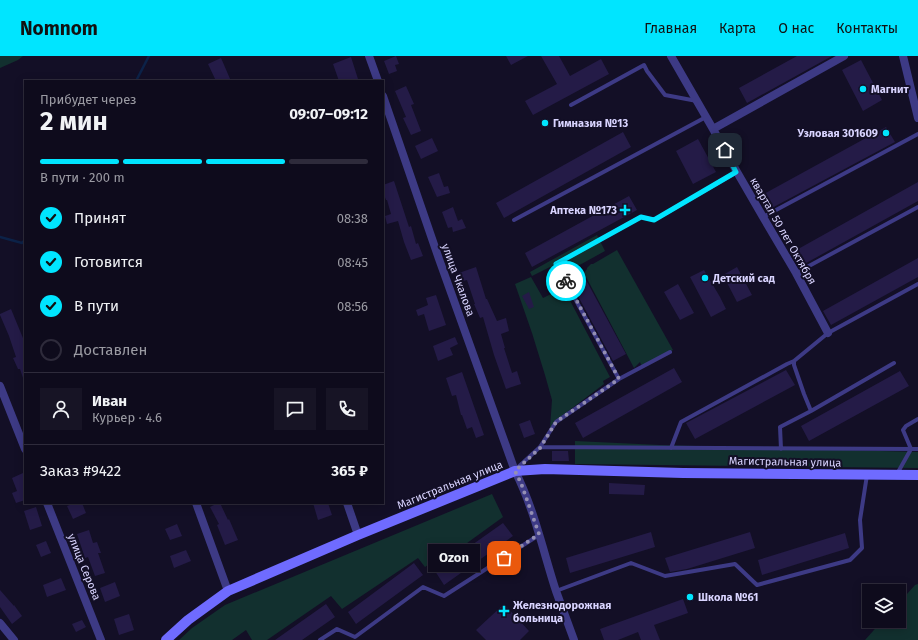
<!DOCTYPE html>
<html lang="ru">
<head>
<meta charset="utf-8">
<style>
  :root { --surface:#0e0b1c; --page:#171425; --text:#f1f3f6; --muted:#9b9ba3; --line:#2e2b3b; --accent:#00e5ff }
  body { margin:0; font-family:"Fira Sans",sans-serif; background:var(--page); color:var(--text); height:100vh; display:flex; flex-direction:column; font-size:15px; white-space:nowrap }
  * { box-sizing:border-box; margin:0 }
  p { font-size:13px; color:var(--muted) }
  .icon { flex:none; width:22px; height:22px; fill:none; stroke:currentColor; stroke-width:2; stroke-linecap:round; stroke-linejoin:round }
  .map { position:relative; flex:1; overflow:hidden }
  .details { position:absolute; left:24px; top:24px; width:360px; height:424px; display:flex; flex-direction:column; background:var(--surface); border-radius:0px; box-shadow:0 2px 10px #0003,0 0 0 1px var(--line) }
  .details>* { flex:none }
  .controls { position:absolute; left:862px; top:528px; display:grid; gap:8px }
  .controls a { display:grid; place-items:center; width:44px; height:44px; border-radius:0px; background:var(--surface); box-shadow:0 2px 10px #0003,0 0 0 1px var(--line); font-size:20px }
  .pin { position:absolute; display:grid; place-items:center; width:34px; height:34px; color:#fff; margin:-17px; border-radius:8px; box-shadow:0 2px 6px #0006 }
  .courier { position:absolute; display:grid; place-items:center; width:40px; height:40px; margin:-20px; border:3px solid #00e5ff; border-radius:50%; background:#fff; color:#222; box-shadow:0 1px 5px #0007 }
  .bubble { position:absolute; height:28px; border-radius:0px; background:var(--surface); box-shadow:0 2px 10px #0003,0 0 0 1px var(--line); font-size:13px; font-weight:700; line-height:28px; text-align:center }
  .head em { font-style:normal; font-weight:700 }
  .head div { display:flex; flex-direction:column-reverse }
  .head { display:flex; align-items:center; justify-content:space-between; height:68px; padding:0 16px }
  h1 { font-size:26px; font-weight:700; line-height:30px }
  .bar { display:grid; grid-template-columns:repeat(4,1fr); gap:6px 4px; align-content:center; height:48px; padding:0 16px }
  .bar i { height:5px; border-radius:3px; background:var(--line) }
  .bar .on { background:var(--accent) }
  .bar p { grid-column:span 4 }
  .line { display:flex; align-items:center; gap:10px; padding:0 16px; border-top:1px solid var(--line) }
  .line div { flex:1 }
  .round { display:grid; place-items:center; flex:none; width:42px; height:42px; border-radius:0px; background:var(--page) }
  ol { padding:0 16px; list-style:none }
  li { display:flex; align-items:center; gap:12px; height:44px }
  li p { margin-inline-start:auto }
  li .icon { padding:4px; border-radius:50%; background:var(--accent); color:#111; stroke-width:4 }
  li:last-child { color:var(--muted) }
  li i { width:22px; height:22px; border:2px solid var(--line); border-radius:50% }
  header { display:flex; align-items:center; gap:24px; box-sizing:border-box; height:56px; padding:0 20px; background:var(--accent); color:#111 }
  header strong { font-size:19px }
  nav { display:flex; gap:22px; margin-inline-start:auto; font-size:14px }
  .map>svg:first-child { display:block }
  .green { fill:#12302f }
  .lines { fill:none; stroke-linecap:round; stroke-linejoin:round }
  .stream { stroke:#0c2248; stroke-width:2.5 }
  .building { fill:#241b47 }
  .service { stroke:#3d3a85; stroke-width:4 }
  .minor { stroke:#3d3a85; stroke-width:8 }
  .secondary { stroke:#6f6bff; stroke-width:10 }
  .done { stroke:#948fb3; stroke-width:4; stroke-dasharray:0 7.2 }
  .route { stroke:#00e5ff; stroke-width:5 }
  .poi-dot { fill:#00e5ff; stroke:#130f26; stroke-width:1.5 }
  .labels { text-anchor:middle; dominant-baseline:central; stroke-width:4; stroke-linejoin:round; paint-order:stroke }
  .poi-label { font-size:11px; font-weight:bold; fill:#d9d4ff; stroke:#130f26; text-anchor:start }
  .street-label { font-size:11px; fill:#d9d4ff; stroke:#130f26 }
</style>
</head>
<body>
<header>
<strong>Nomnom</strong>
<nav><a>Главная</a><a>Карта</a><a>О нас</a><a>Контакты</a></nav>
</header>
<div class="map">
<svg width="918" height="584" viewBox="0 0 918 584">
  <rect width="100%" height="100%" fill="#130f26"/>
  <path class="green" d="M0,0H23L18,4L0,12Z
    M597,179L605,195L556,222L550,211L532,220L530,216Z
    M617,194L673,294L642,311L640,306L634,312L584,217L587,213V212L591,208H593Z
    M531,221L543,242L555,236L556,238L564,233L610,321L603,325L604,328L563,359L550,372L552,344L545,319L532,277L515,228Z
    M575,385L660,389L918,396V412L575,408Z
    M492,438L503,461L438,508L435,504L425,511L418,502L342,553L331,540L267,584H252L246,574L232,584H179L192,572L225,549Z
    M918,528V584H865L882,565H899V547L915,529Z"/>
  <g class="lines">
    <path class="stream" d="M136,25L149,0
      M0,181L22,187L25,184"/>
  </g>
  <path class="building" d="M396,0L399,8L395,9L397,15L389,18L384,5Z
    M506,0H528L511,9Z
    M541,0H559L570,20L601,3L609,18L533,59L525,45L557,28Z
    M797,0H832L747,47L739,32Z
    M351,1L358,23L352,25H339L333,8Z
    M221,2L231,25H216L208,8Z
    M861,4L882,44L863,55L842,14Z
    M406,30L414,48L411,49L421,75L411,79L403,62L406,61L395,35Z
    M886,71L895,86L768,154L760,140Z
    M623,76L631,91L504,162L496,147Z
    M432,82L438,95L421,103L415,90Z
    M698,83L716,116L693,128L676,95Z
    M439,117L444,131L448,130L450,137L437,141L428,121Z
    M394,125L409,171L411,170L416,188L418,187L423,200L411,204L404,186L398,165L387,168L385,160L391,158L387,144H386L383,136V129Z
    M918,126V145L799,211L791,197Z
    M629,140L637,154L532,211L525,197Z
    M453,151L458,165L462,163L466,172L453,176L452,171L448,172L442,156Z
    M918,202V221L831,269L823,255Z
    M476,211L486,243H487L497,265L506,262L509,275L501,278L505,292H504L512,317L517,315L521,328L506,333L494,299L483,261L480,262L474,248H475L467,224L459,226L456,218Z
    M737,211L752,239L737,246L723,219Z
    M704,214L720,241L726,253L711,261L690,221Z
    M585,222L626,298L613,305L572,229Z
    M678,228L694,257L680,264L664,236Z
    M529,236L534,251L529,253L522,240Z
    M436,239L446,269L429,275L424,258L418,260L416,254L428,249L426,242Z
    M11,253L25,287V325H24L20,313H18L13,302L16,301L9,280L0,259V258Z
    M455,281L458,288L450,292L453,299L438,305L433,290Z
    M674,312L682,326L583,382L575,367Z
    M786,314L795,329L695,383L686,367Z
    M900,315L909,330L809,385L801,370Z
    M462,316L484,379L476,382L472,371L467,373L462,359H461L456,339L452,340L446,322Z
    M530,364L535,378L524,382L519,368Z
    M552,395H568L569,405H552Z
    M23,417L25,422V444L16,447L12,437L17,435L12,422Z
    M609,427L645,429L644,439L609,438Z
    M75,447H82L86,457L73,463L67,450Z
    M218,447H220L228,464L229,463L238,484L225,489L217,469L219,468L210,451Z
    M313,447H328L332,459L318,464Z
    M36,451L42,470L30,474L24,455Z
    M503,467L513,480L444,529L435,515Z
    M177,468L182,480L170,484L165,473Z
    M89,474L93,487L97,486L101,497H98L105,517L95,520L88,501L85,502L77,478Z
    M651,476L655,491L570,517L566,502Z
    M750,476L755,492L687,513L670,516L665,502Z
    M845,477L849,492L762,519L758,504Z
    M46,485L51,497L41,501L36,489Z
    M186,494L191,505L174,512L170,500Z
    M414,507L423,519L356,568L348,556Z
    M61,522L66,534L47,541L43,529Z
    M115,526L120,540L105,546L100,532Z
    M0,534L14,550V549L22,560L12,568L0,551Z
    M683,543L688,557L654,569L660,584H641L638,576L618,584H604L600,573Z
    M326,548L335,561L302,584H275Z
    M504,548L529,575L520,584H486L476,574Z
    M129,558L134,574L119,579L114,563Z
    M82,564L86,571L76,576L72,568Z"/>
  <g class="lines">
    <path class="service" d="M571,49L644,9L647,15L665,39L697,45
      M763,161L918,78
      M514,164L706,61
      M796,217L918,151
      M619,323L556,208L641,161L654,164L737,116
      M811,355L894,307
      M540,391L918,393
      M671,392L681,366L787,308L794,305
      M781,393L780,371L811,355L804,338L794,309V305L828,277L918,228
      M516,413L540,391L556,366L619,323L670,296
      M897,418L911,393L903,374L906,370L918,363
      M556,535L631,507L665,520L735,508L757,529L850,504L862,492L860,464L867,419
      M320,584L337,573L355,581L423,531L444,540L539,479"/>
    <path class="minor" d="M369,0L378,25
      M671,0L713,73L737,116L763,161L796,217L828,277
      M903,0L918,62
      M383,40L439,203L515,415C534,452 543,495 556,535C562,551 568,568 574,584
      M713,73L844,0
      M0,330L25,393
      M47,447L101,584
      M196,447L228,535
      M347,447L358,479
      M0,567L14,584"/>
    <path class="secondary" d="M166,584L188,564L228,535L358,479L515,415L545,413L683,417L918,419"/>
  </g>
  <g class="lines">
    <path class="done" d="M504,502L539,478L521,427L515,415L540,392L556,366L619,323L566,225"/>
    <path class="route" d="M566,225L556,208L641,161L654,164L736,116L725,94"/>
  </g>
  <g class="poi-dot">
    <circle cx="863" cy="33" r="4"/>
    <circle cx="545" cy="67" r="4"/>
    <circle cx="886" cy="77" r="4"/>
    <path d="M623 148h4v4h4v4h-4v4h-4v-4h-4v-4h4z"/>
    <circle cx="705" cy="222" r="4"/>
    <circle cx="690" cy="541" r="4"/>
    <path d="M502 549h4v4h4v4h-4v4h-4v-4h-4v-4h4z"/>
  </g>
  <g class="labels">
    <g class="poi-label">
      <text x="871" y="33">Магнит</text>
      <text x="553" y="67">Гимназия №13</text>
      <text x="878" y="77" text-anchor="end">Узловая 301609</text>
      <text x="617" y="154" text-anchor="end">Аптека №173</text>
      <text x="713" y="222">Детский сад</text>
      <text x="698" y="541">Школа №61</text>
      <text x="513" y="549">Железнодорожная<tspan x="513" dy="13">больница</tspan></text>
    </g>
    <g class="street-label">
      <text transform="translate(783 175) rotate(60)">квартал 50 лет Октября</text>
      <text transform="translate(458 224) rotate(70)">улица Чкалова</text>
      <text transform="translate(785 406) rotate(1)">Магистральная улица</text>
      <text transform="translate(450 429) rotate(-22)">Магистральная улица</text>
      <text transform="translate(84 511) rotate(68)">улица Серова</text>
    </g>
  </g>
</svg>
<div class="controls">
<a><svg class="icon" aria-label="layers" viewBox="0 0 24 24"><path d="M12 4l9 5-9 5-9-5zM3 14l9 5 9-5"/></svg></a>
</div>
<div class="pin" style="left:504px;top:502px;background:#ea580c"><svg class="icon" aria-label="bag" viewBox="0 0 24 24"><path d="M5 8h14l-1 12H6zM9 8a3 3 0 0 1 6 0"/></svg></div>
<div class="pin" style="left:725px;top:94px;background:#1f2937"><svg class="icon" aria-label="home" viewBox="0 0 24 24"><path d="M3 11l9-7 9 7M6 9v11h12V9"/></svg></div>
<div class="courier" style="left:566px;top:225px"><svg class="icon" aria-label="bike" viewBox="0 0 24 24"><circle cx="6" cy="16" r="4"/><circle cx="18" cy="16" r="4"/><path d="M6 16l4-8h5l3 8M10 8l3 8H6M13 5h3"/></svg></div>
<div class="bubble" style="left:428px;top:488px;width:52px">Ozon</div>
<section class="details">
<div class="head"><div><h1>2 мин</h1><p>Прибудет через</p></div><em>09:07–09:12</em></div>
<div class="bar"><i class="on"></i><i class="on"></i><i class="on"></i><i></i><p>В пути · 200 m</p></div>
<ol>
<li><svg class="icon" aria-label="check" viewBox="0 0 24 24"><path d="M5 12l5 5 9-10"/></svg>Принят<p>08:38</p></li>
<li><svg class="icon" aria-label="check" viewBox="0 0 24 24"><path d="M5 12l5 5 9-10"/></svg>Готовится<p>08:45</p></li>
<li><svg class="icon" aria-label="check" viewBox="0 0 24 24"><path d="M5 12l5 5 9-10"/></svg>В пути<p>08:56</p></li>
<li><i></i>Доставлен</li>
</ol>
<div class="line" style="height:72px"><a class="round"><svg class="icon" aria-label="person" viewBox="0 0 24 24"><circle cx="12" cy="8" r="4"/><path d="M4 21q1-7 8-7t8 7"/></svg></a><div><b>Иван</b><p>Курьер · 4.6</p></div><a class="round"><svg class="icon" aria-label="chat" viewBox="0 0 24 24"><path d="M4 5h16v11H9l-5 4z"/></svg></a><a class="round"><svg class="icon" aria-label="phone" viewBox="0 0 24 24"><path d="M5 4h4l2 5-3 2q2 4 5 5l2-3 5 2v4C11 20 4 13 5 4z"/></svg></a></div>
<div class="line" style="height:52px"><div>Заказ #9422</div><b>365 ₽</b></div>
</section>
</div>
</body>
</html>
